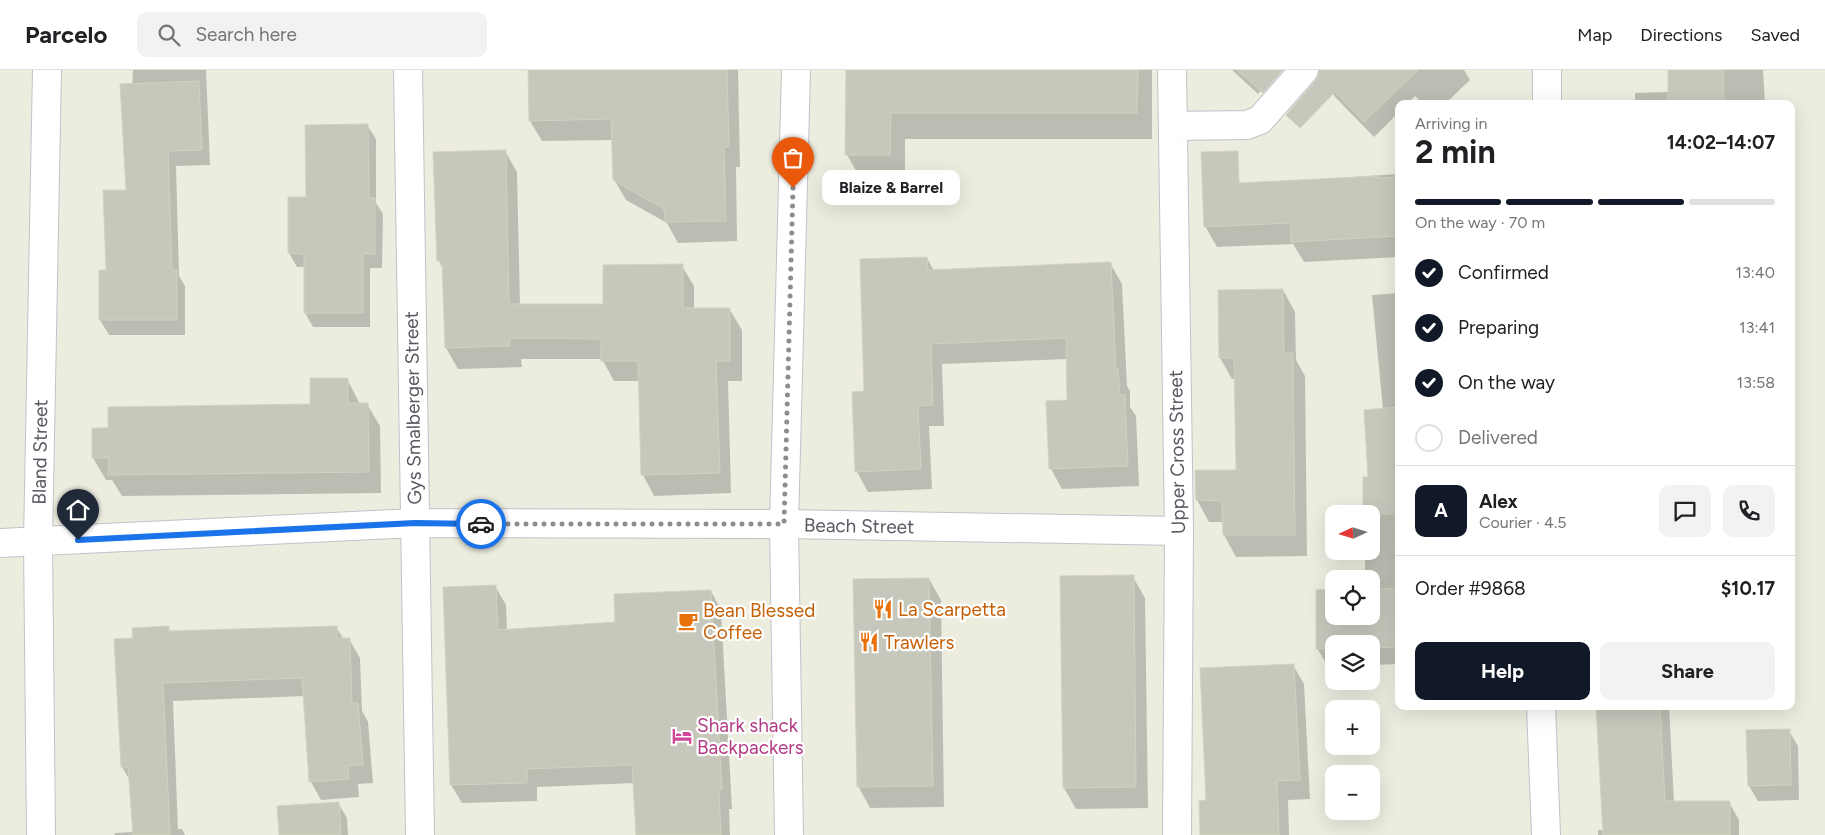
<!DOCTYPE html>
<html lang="en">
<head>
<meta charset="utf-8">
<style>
  :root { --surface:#fff; --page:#f2f2f2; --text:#202124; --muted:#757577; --line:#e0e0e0; --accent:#111827 }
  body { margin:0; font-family:Figtree,sans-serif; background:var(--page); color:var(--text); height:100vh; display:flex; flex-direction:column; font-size:19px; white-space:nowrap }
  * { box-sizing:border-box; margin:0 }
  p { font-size:16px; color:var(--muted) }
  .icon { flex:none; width:28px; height:28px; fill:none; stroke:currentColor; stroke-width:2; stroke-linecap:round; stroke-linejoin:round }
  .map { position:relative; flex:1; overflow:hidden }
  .details { position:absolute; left:1395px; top:30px; width:400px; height:610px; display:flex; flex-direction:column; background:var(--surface); border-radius:10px; box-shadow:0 5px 20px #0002 }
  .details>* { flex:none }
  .needle { width:32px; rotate:266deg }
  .controls { position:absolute; left:1325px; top:435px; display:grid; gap:10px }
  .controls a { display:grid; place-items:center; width:55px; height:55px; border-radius:10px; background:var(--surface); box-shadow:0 5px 20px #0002; font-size:25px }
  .pin { position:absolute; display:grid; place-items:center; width:42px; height:42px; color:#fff; margin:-51px -21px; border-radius:50% 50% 50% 0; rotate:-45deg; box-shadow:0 0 5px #0007 }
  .pin .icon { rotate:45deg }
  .courier { position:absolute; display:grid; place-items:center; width:50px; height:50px; margin:-25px; border:4px solid #1a73e8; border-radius:50%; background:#fff; color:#222; box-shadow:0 1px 6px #0007 }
  .bubble { position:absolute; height:35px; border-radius:10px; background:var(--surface); box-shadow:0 5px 20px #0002; font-size:16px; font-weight:700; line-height:35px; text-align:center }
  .headline em { font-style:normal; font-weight:700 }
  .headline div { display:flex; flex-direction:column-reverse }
  .headline { display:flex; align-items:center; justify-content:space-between; height:85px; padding:0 20px }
  h1 { font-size:32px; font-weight:700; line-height:38px }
  .bar { display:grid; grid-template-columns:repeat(4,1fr); gap:8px 5px; align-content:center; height:60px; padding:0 20px }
  .bar i { height:6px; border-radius:4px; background:var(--line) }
  .bar .on { background:var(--accent) }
  .bar p { grid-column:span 4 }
  .line { display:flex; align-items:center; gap:12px; padding:0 20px; border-top:1px solid var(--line) }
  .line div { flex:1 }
  .round { display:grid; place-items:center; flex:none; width:52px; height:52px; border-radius:10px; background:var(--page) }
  ol { padding:0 20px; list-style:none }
  li { display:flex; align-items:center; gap:15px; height:55px }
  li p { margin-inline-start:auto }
  li .icon { padding:5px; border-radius:50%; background:var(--accent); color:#fff; stroke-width:4 }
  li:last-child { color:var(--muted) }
  li i { width:28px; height:28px; border:2px solid var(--line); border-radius:50% }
  .button { display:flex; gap:10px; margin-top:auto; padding:10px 20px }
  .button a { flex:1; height:58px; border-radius:10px; background:var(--accent); color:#fff; font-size:20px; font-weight:700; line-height:58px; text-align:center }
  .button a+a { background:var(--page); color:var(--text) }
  header { display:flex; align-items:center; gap:30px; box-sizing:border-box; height:70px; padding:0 25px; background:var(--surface); border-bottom:1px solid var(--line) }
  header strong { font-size:24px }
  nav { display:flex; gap:28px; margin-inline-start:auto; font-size:18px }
  .search { width:350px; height:45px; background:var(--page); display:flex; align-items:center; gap:12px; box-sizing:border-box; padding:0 18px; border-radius:10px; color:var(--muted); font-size:19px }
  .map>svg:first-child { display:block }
  .shadow { fill:#0003 }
  .building { fill:#c7c8bc; stroke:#d2d2bd }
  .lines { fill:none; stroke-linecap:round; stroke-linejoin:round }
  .street-casing { stroke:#c1c1ca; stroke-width:30 }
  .secondary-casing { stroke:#c1c2cc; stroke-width:30 }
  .street { stroke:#fff; stroke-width:28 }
  .secondary { stroke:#fff; stroke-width:28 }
  .done { stroke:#8c8d8e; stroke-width:5; stroke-dasharray:0 9 }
  .route { stroke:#1a73e8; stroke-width:6 }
  .labels { text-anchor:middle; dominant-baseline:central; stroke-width:4.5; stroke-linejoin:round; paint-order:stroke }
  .street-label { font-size:19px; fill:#585962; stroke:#fff }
  .food-label { font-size:19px; fill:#c56008; stroke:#fff; text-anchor:start }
  .hotel-label { font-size:19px; fill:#b23c85; stroke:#fff; text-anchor:start }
</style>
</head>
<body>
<header>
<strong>Parcelo</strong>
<div class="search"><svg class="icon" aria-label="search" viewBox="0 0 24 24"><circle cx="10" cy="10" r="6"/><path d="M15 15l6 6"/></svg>Search here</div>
<nav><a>Map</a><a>Directions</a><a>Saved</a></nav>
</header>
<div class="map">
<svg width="1825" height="765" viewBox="0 0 1825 765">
  <rect width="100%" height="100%" fill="#eceddf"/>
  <path class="shadow" d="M133,0H206L210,95L176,96L179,206L185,216V265H109L100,250L107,201L127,121Z
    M529,0H738L740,97H736L737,171L678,173L667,153L626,130L614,109L613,70L542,71L530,51Z
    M847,0H1152V69H905V111H862L847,85Z
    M1232,0H1280L1258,24Z
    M1338,0H1464L1470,10L1445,34H1423L1415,26L1407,34H1399V42L1374,67L1335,27L1326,12Z
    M1669,0H1763L1765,34H1635V23L1669,22Z
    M367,55L376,69V133L383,144L382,198H370V257H313L305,243L306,197H297L289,183V128L307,129Z
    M505,81L517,102L520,235H605L682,196L694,216V239L730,240L742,260V311H728L731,423L654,426L643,405L640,311H614L602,289H521L522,297L458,299L446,278L443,199L439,191Z
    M1399,104V187L1304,192L1293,174L1217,177L1205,156L1223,115Z
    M927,188L934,201L1110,193L1122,214L1127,316L1130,321V337L1136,346L1139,416L1062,419L1051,399L1069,331L1068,289L942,294L944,356H929L932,419L868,422L857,402L865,322Z
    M1283,220L1295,242L1296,290L1305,306L1307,486L1236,487L1224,465V452H1209L1197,430V402L1237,401L1236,309H1232L1220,288Z
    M1399,223V594L1371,595V574H1334V595H1327L1317,578L1334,546H1371V509H1365V481H1371L1370,408L1383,339L1372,225Z
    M347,309L360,334H367L380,356L381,423L122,426L112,410H106L93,388V359L312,335Z
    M1133,507L1145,528L1148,738L1076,739L1064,718Z
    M929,509L941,530L944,737L870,738L858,716Z
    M495,516L506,535L507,561L617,553L711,521L721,540L732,739H729L730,765H637L635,713L537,717V731L462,733L451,715Z
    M168,557L171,562L336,557L344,570L349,569L360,588L362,641L368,652L373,713L358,714L359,727L321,730L311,712L305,626L173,631L178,759H182L185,765H115L114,763L134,762L131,712L122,697L115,570L134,569Z
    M1293,595L1304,614L1310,729L1288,730L1289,765H1201Z
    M1597,636H1669L1674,732H1729L1739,750V765H1598V760H1604Z
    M1789,661L1798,676L1799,730L1758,731L1749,716Z
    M338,733L347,748L348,765H280Z"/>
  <path class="building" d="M528,0H727L729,77H724L726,151L665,152L664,139L613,110L611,49L529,51Z
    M846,0H1138L1137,43H891L890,85H845Z
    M1237,0H1283L1263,23Z
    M1319,0H1418L1364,52L1335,22L1300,58L1286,45L1316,10Z
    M1668,0H1723L1724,34H1668Z
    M199,11L202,80L168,81L172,200H177V250H99V200H106L103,120H126L120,14Z
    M368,54L369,128H375V184H363V243H304V184L288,183V127H306L305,55Z
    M506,80L509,234H603V195L683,194V238H730V291H716L720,403L641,405L638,291H601V269L510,268V276L445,278L442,191H437L433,82Z
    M1238,81L1239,113L1378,106V108L1399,107V166L1291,172L1290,153L1204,157L1201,82Z
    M927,187L928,200L1111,192L1116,299H1118L1120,325H1125L1128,396L1049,399L1046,331L1067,330L1066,268L931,274L933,335L918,336L921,399L855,402L852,322L864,321L860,189Z
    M1283,219L1284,283H1293L1295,465H1223L1222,431L1196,430L1195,400H1236L1234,288H1219L1218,220Z
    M310,308H348V333H368L369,402L108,405L109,388H92V358H108V337L310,334Z
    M1399,337V444H1363V407H1368L1364,340Z
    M1134,505L1136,717L1063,718L1060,506Z
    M929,508L933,716L857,717L853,509Z
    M496,515L498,560L615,552L614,524L711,520L722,720H719L721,765H636L632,695L527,699V713L450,715L443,517Z
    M1399,518V577L1371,578V574H1334V578L1316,579V520L1334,519V546H1371V519Z
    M169,556V561L337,556V568H350L352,633H358L363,695L348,696L349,709L309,712L302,608L163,613L170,765H133L128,697H121L114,569L133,568L132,558Z
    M1294,594L1300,710L1277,711L1279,765H1200L1199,731L1206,730L1200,598Z
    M1596,636H1660L1665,731H1730V765H1603Z
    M1790,659L1791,715L1748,716L1746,660Z
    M339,732L341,765H279L277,736Z"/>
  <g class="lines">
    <defs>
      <path id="street" d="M408,0L420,765
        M1172,0L1179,461L1177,765
        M1547,34V0
        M1173,56L1247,55L1260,50L1304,0
        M0,473L415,453L784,454L1179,461
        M1541,636L1546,765"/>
      <path id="secondary" d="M41,765L38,472L47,0
        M789,765L784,454L796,0"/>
    </defs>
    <use href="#street" class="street-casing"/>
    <use href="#secondary" class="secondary-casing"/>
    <use href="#street" class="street"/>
    <use href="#secondary" class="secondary"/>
  </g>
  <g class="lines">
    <path class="done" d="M481,454H784L793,118"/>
    <path class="route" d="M78,470L415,453L481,454"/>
  </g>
  <defs>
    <symbol id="restaurant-bare" viewBox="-9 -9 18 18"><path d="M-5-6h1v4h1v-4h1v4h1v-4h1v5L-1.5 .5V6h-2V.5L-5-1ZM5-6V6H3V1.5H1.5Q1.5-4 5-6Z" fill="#e8710a" stroke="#fff" stroke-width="2.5" paint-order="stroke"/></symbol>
    <symbol id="cafe-bare" viewBox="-9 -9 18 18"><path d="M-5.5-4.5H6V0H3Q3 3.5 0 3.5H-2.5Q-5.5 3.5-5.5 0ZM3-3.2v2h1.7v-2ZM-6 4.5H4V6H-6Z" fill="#e8710a" stroke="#fff" stroke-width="2.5" paint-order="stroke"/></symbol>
    <symbol id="hotel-bare" viewBox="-9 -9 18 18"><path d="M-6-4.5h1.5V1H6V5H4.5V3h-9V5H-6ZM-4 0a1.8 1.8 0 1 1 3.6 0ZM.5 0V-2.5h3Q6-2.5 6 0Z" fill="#d1479c" stroke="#fff" stroke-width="2.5" paint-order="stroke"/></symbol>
  </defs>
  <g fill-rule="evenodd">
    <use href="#restaurant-bare" x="869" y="525" width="28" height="28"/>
    <use href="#cafe-bare" x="674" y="537" width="28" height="28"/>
    <use href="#restaurant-bare" x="855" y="558" width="28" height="28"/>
    <use href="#hotel-bare" x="668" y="652" width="28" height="28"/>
  </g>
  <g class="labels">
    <g class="street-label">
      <text transform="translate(413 338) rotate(-91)">Gys Smalberger Street</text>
      <text transform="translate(40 382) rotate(-89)">Bland Street</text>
      <text transform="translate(1177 382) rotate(-91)">Upper Cross Street</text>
      <text transform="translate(859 456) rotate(1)">Beach Street</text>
    </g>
    <g class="food-label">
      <text x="898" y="539">La Scarpetta</text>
      <text x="703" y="540">Bean Blessed<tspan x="703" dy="22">Coffee</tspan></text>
      <text x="884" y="572">Trawlers</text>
    </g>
    <g class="hotel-label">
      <text x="697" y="655">Shark shack<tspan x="697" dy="22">Backpackers</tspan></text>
    </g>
  </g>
</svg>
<div class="controls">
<a><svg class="needle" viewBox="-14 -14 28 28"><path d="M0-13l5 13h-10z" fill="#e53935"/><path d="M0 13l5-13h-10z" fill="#757577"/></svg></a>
<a><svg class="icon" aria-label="locate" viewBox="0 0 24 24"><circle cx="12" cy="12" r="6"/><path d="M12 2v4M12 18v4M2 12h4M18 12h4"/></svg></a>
<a><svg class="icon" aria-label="layers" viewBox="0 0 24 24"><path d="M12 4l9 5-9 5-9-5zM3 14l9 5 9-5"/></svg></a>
<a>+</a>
<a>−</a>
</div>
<div class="pin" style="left:793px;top:118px;background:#ea580c"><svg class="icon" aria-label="bag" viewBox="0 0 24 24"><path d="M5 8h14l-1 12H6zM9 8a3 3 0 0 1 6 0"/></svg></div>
<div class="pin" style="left:78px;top:470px;background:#1f2937"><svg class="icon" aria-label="home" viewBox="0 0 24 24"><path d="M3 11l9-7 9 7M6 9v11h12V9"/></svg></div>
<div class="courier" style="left:481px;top:454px"><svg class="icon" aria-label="car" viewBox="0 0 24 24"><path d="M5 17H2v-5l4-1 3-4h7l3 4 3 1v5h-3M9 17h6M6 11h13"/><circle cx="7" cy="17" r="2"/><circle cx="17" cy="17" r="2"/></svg></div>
<div class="bubble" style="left:822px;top:100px;width:138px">Blaize &amp; Barrel</div>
<section class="details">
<div class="headline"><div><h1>2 min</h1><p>Arriving in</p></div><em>14:02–14:07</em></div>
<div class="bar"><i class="on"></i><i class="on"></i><i class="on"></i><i></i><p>On the way · 70 m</p></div>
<ol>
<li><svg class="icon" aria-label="check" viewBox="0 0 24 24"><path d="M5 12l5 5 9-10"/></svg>Confirmed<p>13:40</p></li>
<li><svg class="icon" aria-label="check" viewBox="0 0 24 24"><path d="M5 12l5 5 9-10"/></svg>Preparing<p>13:41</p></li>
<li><svg class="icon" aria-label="check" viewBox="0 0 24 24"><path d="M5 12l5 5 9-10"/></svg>On the way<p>13:58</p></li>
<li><i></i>Delivered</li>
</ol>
<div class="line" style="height:90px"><b class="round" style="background:var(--accent);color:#fff">A</b><div><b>Alex</b><p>Courier · 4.5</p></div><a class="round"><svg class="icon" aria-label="chat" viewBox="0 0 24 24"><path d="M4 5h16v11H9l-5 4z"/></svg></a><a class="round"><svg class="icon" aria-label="phone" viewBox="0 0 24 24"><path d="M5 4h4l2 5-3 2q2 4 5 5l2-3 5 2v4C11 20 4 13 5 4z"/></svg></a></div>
<div class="line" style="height:65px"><div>Order #9868</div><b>$10.17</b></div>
<div class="button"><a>Help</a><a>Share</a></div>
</section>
</div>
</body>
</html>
